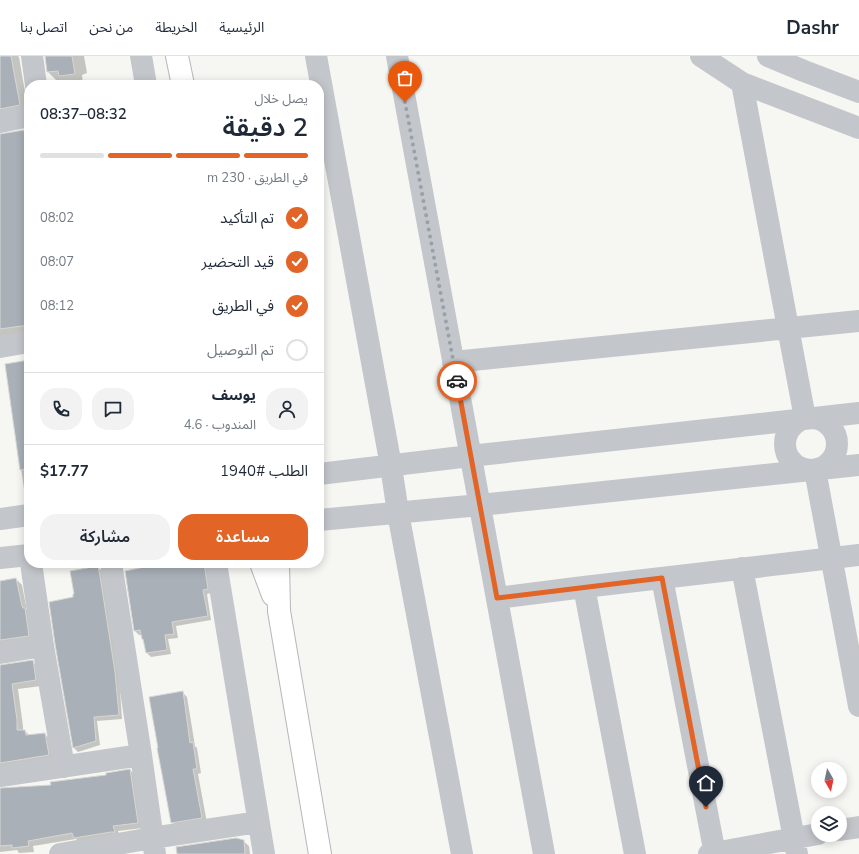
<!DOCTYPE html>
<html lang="ar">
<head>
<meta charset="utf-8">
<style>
  :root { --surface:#fff; --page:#f2f2f3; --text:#1f2937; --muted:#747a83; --line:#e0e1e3; --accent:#e26426 }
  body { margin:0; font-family:"Nunito Sans","Noto Sans Arabic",sans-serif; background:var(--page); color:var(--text); direction:rtl; height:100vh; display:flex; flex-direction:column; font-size:15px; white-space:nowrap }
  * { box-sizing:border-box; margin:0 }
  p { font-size:13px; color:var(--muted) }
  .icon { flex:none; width:22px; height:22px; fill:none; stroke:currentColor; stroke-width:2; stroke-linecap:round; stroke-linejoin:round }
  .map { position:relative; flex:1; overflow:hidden; direction:ltr }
  .details { position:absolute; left:24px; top:24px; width:300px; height:488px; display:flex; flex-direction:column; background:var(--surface); border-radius:16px; box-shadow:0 2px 10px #0003; direction:rtl }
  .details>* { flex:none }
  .needle { width:26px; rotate:171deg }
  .buttons { position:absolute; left:811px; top:706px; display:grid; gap:8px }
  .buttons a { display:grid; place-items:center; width:36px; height:36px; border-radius:50%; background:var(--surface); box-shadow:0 2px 10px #0003; font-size:20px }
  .pin { position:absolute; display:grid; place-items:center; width:34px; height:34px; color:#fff; margin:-41px -17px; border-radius:50% 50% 50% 0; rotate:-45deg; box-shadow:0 0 4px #0007 }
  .pin .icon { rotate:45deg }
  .courier { position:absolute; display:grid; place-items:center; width:40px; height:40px; margin:-20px; border:3px solid #e26426; border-radius:50%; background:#fff; color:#222; box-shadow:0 1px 5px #0007 }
  .summary em { font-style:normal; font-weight:600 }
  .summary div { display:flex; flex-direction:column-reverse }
  .summary { display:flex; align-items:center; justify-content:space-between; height:68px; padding:0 16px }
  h1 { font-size:26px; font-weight:600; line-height:30px }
  .bar { display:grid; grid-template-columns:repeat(4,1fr); gap:6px 4px; align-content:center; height:48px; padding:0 16px }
  .bar i { height:5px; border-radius:3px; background:var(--line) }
  .bar .current { background:var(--accent) }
  .bar p { grid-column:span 4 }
  .line { display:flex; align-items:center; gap:10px; padding:0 16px; border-top:1px solid var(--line) }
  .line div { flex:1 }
  .round { display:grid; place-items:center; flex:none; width:42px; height:42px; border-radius:16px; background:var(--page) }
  ol { padding:0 16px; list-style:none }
  li { display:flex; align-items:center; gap:12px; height:44px }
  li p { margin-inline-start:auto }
  li .icon { padding:4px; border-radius:50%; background:var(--accent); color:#fff; stroke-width:4 }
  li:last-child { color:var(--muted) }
  li i { width:22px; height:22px; border:2px solid var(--line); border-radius:50% }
  .action { display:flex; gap:8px; margin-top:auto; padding:8px 16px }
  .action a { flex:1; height:46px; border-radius:16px; background:var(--accent); color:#fff; font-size:16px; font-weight:600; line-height:46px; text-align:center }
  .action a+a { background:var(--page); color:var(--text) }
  header { display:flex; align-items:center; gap:24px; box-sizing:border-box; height:56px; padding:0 20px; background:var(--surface); border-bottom:1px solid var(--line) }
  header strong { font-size:19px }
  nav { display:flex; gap:22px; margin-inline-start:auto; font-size:14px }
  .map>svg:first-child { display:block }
  .shadow { fill:#0003 }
  .building { fill:#a9b0b7; stroke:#d7d7d5 }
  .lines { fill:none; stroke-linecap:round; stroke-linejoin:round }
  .major-casing { stroke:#b4b8bc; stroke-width:24 }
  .minor { stroke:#c3c6ca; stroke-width:22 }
  .major { stroke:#fff; stroke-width:22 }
  .done { stroke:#98a1aa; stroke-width:4; stroke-dasharray:0 7.2 }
  .route { stroke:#e26426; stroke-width:5 }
</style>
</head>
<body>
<header>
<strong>Dashr</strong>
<nav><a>الرئيسية</a><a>الخريطة</a><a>من نحن</a><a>اتصل بنا</a></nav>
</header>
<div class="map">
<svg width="859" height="798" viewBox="0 0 859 798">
  <rect width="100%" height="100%" fill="#f6f6f2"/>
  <path class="shadow" d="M0,0H18L19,1L29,59L0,69Z
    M46,0H84L87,17L82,19L83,29H61L60,24H56L48,16Z
    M24,75L29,78V280L0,285V79Z
    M29,305V437L24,433L6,309Z
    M156,507H208L211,537L207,538L211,564L176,570L178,582L168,583L171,598L151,601L147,597L144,585L142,583V579H139L135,575L150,510Z
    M97,511L102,515L119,620L122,663L97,665L100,689L78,696L74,692L56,588L74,541Z
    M16,523L22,529L27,555L30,558L34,585L0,592V526Z
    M32,605L38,611L41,630L18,633L23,670V675H25L29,679L45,678L51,684L54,704L0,713V610Z
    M182,636L187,641L195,690L197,692L201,717L198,718L207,767L177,771L172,766Z
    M130,714L136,720L143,772L118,775L120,781L81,787L76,783L33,790L34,796L19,797L17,794L0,796V736L52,730L107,720Z
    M243,785L249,790L250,798H178Z"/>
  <path class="building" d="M0,0H11L20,49L0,53Z
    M45,0H72L75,18L59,20L58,15L47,16Z
    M24,74V76L27,75L29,85V269L0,273V78Z
    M29,304V413L20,414L5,308Z
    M148,507H204L208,533L203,534L208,560L172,566L174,578L165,579L167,594L146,597L143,583H142L140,574L134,575L125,515L149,510Z
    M98,510L100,520L115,616L119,659L94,661L96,685L73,692L55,588L49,546L73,541V538H74L70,515Z
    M16,522L22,550L23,552H25L29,580L0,584V525Z
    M33,604L36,624L12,628L17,664V674H25L26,679L45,677L49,699L0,707V609Z
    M183,635L190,687L193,686L197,713H193L202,762L171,767L162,718L157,692H158L149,641Z
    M130,713L138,767L113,770L115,776H111L74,782L72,777L28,785L29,790L12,792V789L0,790V732L51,729L50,726L106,719V717Z
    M236,782L244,784L245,798H177L176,791Z"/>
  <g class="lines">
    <defs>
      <path id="major" d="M177,0L183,29
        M261,507L273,539
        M278,507L279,555L320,798"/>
    </defs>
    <use href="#major" class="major-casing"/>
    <path class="minor" d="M32,0L36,29
      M141,0L146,29
      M316,0L391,410L398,457L462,798
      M397,0L544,798
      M701,0L742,27L859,72
      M768,0L804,15L859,36
      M742,27L805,362
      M0,66L29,60
      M0,291L29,286
      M453,306L859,265
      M785 388a26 26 0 1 1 52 0a26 26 0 1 1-52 0Z
      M815,414L859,650
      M319,418L470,400L859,357
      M0,463L29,459
      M319,464L480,449L859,409
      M0,502L29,499
      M31,507L43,590L64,711
      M111,507L141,699L155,798
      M216,507L264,798
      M742,512L797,798
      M662,522L715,798
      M584,531L635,798
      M497,542L584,531L859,499
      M0,597L43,590
      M0,720L141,699
      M840,774L859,771
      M60,798L152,782L258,766
      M709,798L818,778"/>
    <use href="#major" class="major"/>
  </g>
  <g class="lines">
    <path class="done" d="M405,46L457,325"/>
    <path class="route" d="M457,325L497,542L662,522L706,751"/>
  </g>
</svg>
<div class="buttons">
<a><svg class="needle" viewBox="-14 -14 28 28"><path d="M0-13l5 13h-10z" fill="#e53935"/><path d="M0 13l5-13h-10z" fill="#747a83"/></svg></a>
<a><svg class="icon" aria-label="layers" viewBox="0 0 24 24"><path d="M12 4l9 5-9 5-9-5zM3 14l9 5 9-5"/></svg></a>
</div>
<div class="pin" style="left:405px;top:46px;background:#ea580c"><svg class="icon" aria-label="bag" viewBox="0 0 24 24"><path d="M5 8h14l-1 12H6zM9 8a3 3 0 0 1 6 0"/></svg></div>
<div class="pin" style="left:706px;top:751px;background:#1f2937"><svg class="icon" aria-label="home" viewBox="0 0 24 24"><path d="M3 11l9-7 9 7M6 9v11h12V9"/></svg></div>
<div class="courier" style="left:457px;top:325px"><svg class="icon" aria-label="car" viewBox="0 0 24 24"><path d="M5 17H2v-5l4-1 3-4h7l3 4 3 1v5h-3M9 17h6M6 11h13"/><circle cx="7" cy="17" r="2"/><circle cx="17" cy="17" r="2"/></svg></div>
<section class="details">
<div class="summary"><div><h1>2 دقيقة</h1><p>يصل خلال</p></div><em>08:32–08:37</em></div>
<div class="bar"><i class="current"></i><i class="current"></i><i class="current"></i><i></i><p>في الطريق · 230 m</p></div>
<ol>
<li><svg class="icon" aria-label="check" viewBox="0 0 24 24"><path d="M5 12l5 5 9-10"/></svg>تم التأكيد<p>08:02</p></li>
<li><svg class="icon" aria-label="check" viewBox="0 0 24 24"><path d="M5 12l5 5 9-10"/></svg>قيد التحضير<p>08:07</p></li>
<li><svg class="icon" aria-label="check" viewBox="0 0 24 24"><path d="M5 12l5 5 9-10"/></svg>في الطريق<p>08:12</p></li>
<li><i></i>تم التوصيل</li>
</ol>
<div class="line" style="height:72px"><a class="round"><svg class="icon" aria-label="person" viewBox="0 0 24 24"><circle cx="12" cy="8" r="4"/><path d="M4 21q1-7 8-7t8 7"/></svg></a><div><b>يوسف</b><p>المندوب · 4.6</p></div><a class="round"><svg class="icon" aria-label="chat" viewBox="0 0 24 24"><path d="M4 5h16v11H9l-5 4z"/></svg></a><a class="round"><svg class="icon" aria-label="phone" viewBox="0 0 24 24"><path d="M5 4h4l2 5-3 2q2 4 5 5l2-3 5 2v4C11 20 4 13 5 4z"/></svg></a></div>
<div class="line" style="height:52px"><div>الطلب #1940</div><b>$17.77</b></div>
<div class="action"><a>مساعدة</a><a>مشاركة</a></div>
</section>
</div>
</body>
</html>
